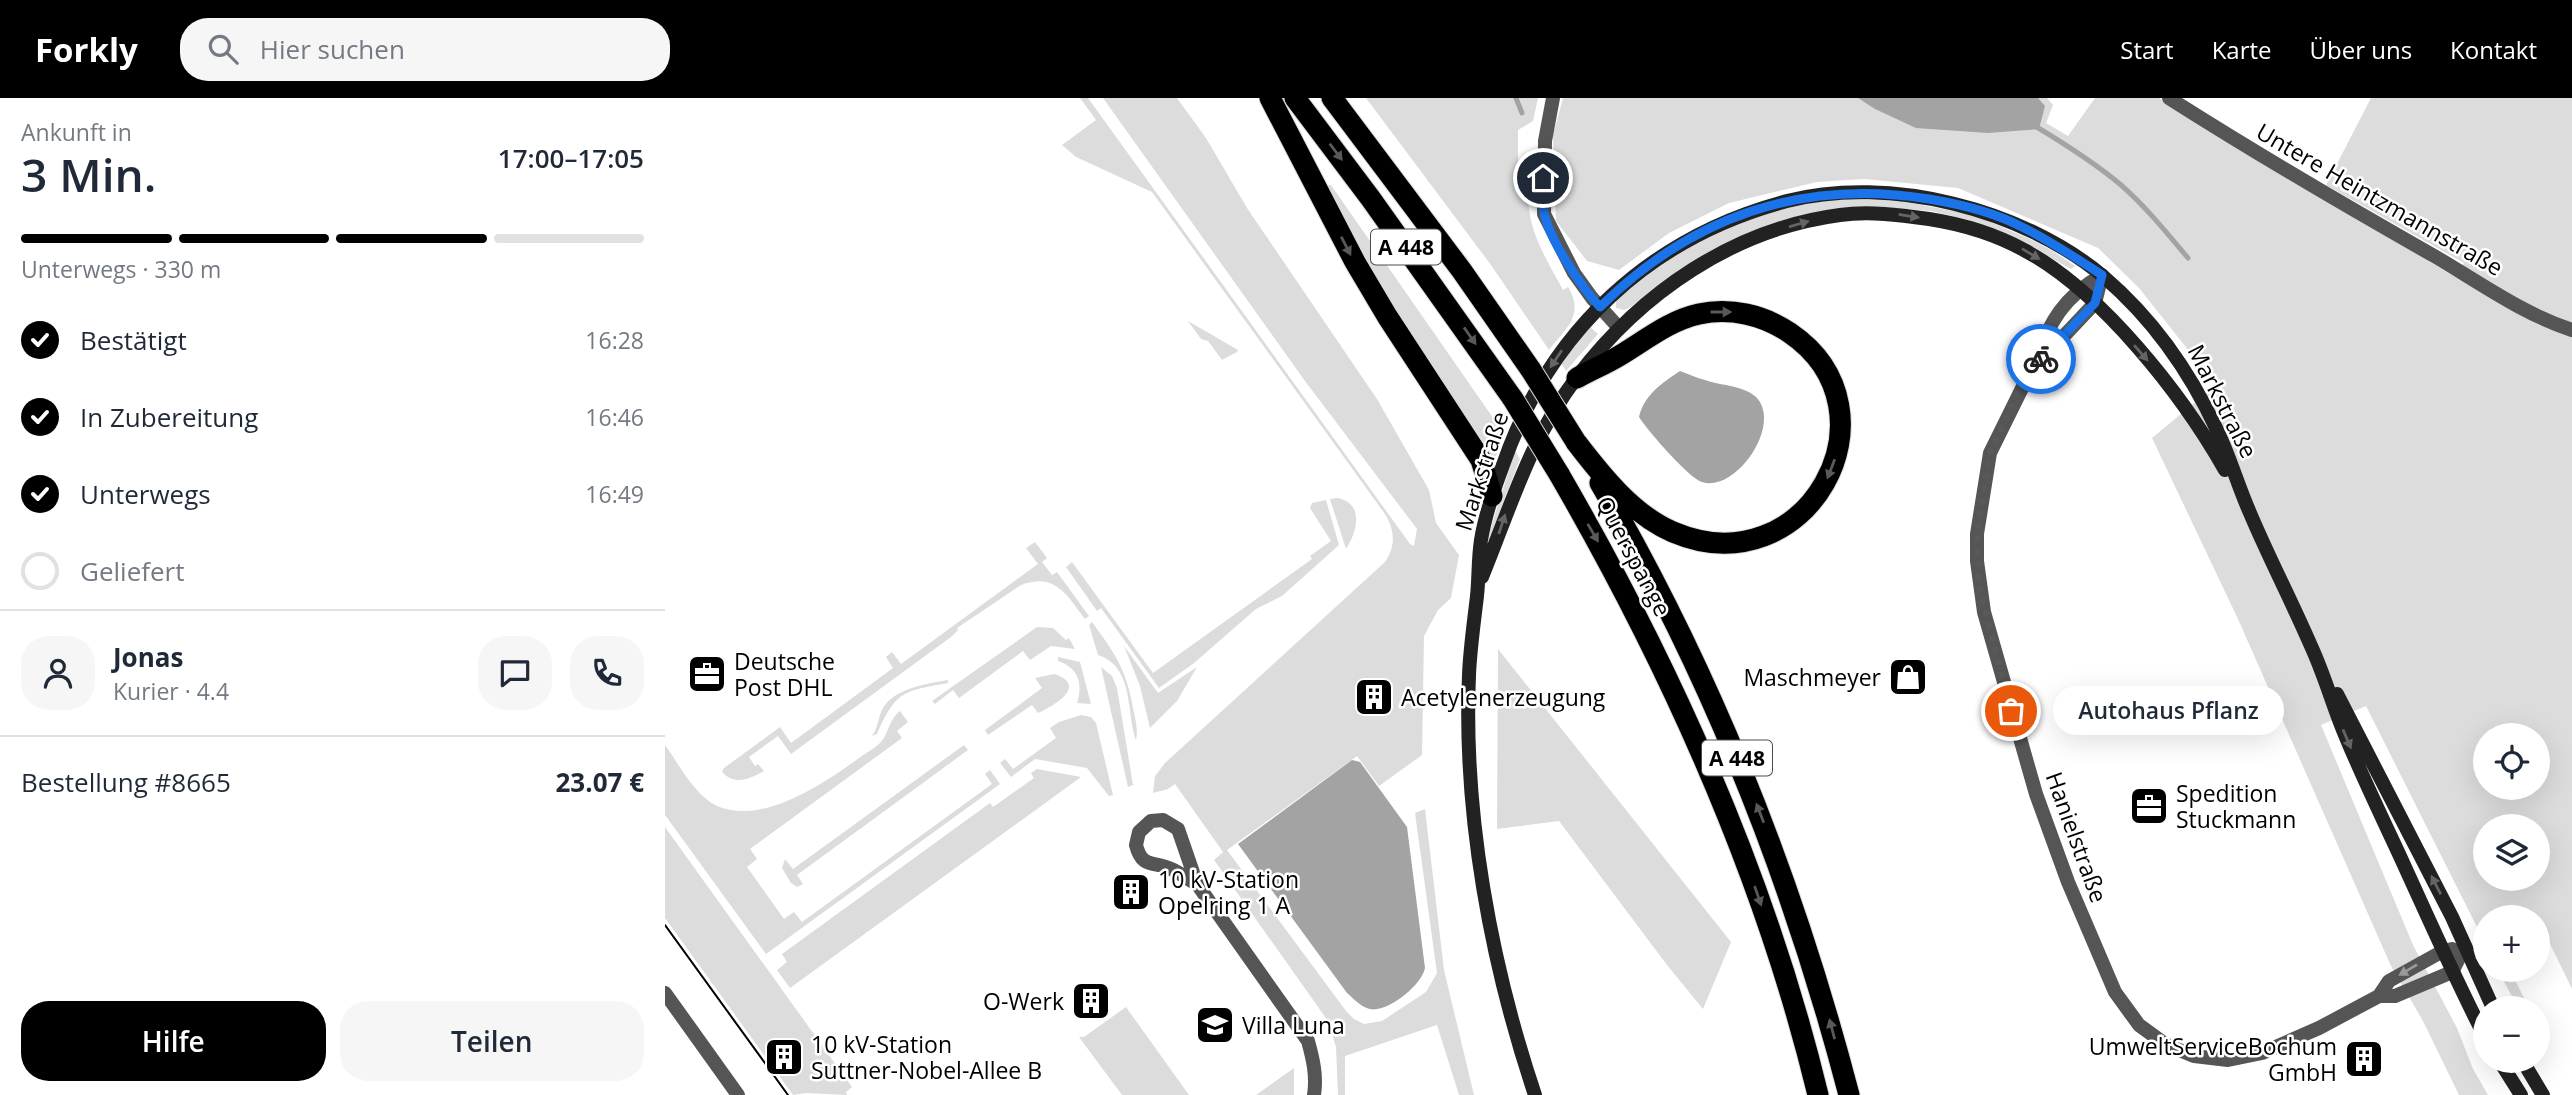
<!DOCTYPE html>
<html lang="de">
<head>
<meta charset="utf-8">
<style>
  :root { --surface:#fff; --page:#f6f6f7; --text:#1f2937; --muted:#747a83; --line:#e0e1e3; --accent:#000 }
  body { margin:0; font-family:"Open Sans",sans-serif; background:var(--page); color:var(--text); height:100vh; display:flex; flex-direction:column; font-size:26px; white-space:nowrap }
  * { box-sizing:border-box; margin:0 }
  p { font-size:23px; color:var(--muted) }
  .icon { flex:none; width:38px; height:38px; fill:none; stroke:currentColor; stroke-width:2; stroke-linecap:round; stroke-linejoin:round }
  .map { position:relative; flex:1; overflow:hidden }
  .sheet { display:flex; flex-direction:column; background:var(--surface); width:665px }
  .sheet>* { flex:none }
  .buttons { position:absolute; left:1808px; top:625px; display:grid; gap:14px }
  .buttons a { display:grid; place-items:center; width:77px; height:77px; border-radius:50%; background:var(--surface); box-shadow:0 7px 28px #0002; font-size:35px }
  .pin { position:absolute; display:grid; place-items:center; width:60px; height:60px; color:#fff; margin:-30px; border:4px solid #fff; border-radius:50%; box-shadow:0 2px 7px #0007 }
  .courier { position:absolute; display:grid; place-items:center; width:70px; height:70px; margin:-35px; border:5px solid #1a73e8; border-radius:50%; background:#fff; color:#222; box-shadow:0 2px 9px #0007 }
  .bubble { position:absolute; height:49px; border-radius:24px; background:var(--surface); box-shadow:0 7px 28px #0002; font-size:23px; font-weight:600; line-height:49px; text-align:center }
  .headline em { font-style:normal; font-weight:600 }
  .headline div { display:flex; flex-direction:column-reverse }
  .headline { display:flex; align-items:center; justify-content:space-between; height:119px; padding:0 21px }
  h1 { font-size:46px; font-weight:600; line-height:52px }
  .bar { display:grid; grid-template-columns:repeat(4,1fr); gap:10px 7px; align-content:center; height:84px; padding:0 21px }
  .bar i { height:9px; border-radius:5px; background:var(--line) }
  .bar .on { background:var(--accent) }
  .bar p { grid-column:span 4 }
  .line { display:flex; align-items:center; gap:18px; padding:0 21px; border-top:2px solid var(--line) }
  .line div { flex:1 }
  .round { display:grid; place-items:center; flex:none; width:74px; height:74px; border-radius:28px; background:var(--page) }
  ol { padding:0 21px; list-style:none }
  li { display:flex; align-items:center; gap:21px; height:77px }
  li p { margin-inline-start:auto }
  li .icon { padding:7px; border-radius:50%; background:var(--accent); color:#fff; stroke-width:4 }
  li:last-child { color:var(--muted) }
  li i { width:38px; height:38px; border:4px solid var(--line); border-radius:50% }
  .button { display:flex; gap:14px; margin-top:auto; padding:14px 21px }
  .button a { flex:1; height:80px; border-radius:28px; background:var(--accent); color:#fff; font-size:28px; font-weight:600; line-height:80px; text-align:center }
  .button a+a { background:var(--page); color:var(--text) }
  header { display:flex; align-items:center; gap:42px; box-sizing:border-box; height:98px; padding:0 35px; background:var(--accent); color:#fff }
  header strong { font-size:33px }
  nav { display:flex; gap:38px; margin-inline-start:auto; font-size:24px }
  .search { width:490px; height:63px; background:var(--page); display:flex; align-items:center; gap:18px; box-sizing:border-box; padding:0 24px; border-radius:28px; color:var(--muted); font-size:26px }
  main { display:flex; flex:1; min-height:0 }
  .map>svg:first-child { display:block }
  .green { fill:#dcdcdc; fill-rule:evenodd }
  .water { fill:#a3a3a3 }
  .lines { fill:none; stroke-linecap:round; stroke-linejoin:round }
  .stream { stroke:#a3a3a3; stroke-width:5 }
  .motorway-casing { stroke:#dbdbdb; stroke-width:23 }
  .minor { stroke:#555; stroke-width:14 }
  .tertiary { stroke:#555; stroke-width:14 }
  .secondary { stroke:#222; stroke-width:14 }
  .motorway { stroke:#000; stroke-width:21 }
  .tram { stroke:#000; stroke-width:2 }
  .motorway-bridge-casing { stroke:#dbdbdb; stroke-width:23; stroke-linecap:butt }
  .motorway-bridge { stroke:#000; stroke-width:21 }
  .oneway { fill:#595959 }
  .oneway2 { fill:#646464 }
  .oneway3 { fill:#999 }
  .done { stroke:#595959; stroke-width:7; stroke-dasharray:0 12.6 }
  .route { stroke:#1a73e8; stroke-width:9 }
  .labels { text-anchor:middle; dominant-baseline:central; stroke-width:5; stroke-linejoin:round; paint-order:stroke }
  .shield { fill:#fff; stroke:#4c4c4c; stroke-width:2 }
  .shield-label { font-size:21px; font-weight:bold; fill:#000 }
  .street-label { font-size:23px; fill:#000; stroke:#fff }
  .poi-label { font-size:23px; fill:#000; stroke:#fff; text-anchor:start }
</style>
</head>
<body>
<header>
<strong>Forkly</strong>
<div class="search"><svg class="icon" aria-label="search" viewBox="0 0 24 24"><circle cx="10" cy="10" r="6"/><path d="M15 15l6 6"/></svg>Hier suchen</div>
<nav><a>Start</a><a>Karte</a><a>Über uns</a><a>Kontakt</a></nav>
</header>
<main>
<section class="sheet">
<div class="headline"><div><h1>3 Min.</h1><p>Ankunft in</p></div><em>17:00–17:05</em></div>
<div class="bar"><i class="on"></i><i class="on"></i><i class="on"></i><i></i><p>Unterwegs · 330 m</p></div>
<ol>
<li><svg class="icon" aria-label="check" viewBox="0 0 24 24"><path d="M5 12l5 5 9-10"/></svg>Bestätigt<p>16:28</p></li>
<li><svg class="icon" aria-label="check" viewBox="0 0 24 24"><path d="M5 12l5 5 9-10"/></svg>In Zubereitung<p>16:46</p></li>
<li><svg class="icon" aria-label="check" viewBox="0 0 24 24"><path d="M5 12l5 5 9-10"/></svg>Unterwegs<p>16:49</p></li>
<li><i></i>Geliefert</li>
</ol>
<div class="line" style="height:126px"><a class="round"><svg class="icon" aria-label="person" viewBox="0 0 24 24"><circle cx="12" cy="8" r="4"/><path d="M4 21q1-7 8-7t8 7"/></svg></a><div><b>Jonas</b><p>Kurier · 4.4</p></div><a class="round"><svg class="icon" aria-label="chat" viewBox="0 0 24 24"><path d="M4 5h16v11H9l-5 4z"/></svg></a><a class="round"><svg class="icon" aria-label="phone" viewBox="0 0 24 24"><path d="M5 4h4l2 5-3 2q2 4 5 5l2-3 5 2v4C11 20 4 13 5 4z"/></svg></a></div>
<div class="line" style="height:91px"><div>Bestellung #8665</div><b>23.07 €</b></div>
<div class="button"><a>Hilfe</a><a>Teilen</a></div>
</section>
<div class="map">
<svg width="1907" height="997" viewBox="0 0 1907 997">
  <rect width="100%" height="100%" fill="#fff"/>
  <path class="green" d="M415,0H423L745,446L749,448L752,431L640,283L438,0H512L541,40L582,110L712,301L764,392L771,425L794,457L786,500L773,512L759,538L757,657L714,688L692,658L562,752L681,913L689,921L699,926L717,923L761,894L772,875L750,715L760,711L779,872L809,997H794L772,927L680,958V997H673L671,949L663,923L549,762L558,754L510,686L503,691L488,695L490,678L500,665L720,464C731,448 730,432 720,416L487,94L411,59L397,47L431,22Z
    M701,0H873L868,23L853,32V77L863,83C861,131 876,151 898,192L903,189C920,217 901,230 884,252L826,167Z
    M898,0H1382L1388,7L1381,25L1403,38L1430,0H1494L1601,67L1789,178L1799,165L1661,87L1706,0H1907V891L1872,819H1820V845L1701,608L1656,627L1748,847L1792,930L1808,971L1823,997H1794L1758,923L1726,868L1573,521L1487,340L1551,287L1474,190L1433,150L1293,90L1199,81L1152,84L1064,105L1004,135L954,172L922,163L891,123L888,37ZM1820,637H1872V690H1820ZM1820,728H1872V780H1820Z
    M666,87L840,337L828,365L818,344L740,229L699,160L661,88Z
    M1167,102H1231L1309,117L1365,141L1386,152L1410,168L1406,171L1340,135L1304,122L1266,113L1216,109L1186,111L1021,168L964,210L959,212L951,210V201C1009,147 1089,111 1167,102Z
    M523,223L573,252L572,254L557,262L543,243L536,241Z
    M923,227L933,236L901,273L895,263Z
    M850,353L855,361L823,444L822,442Z
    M672,400C700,405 692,434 681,451L665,401Z
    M661,402L674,447L617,498L591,511L529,565L494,590L436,510L432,513L401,469L407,464L488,575L647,461L645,458L666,443L645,410L647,405Z
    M370,444L382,460L377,464L387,477L392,474L424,518L420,521C402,497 390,474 356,487L292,530L293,532L286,539L126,656L113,638L84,659L90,668L93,666L99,673C84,681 70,688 57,674L59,670L115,629L126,645L228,570L221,559L227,554L236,566L373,466L361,450Z
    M427,524C452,558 462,573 469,615C471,624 473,633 471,642C461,612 469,569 433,557L424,527Z
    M372,529L388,530L401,542L404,540L410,551L386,548L365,562L358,553L294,600L288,592L270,606L267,603Z
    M459,548L493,595L532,569L512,603L485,630L475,588Z
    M833,551L1066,844L1038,911L1002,867L894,723L832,731Z
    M393,559L415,564L426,606L412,605C418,586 414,570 393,563Z
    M436,569L447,578L452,590L468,687L463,689Z
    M389,576C424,587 389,608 373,615L367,607L323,637L320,632L377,590L370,580Z
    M283,582V585C238,593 231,593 212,636L207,638C213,630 213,620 217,612C228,590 262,586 283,582Z
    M235,613L243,624L232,633L237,640L85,751L92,761L82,769L119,821L129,814L137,824L327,686L320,676L325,672L335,686L101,856L0,717V647C14,666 29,697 52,708C98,728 161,684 194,660C201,655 210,650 216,644C224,635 224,621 235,613Z
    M416,617L426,619L431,625L448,697L444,698L422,670L370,661L346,679L335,665L340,661L348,671L391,640L385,630L394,624Z
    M299,647L303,652L132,777L138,786L132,789L126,785L117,770L120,761L128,771Z
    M372,671L416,679L125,890L112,872L122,864L117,856L325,705L328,709L369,680L366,675Z
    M0,729L187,989L181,994L182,997L141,995L128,997L0,820Z
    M1833,872H1845L1864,910H1853Z
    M461,909L524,997H457L414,939H419Z
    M629,970V997H591Z"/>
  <path class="water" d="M1193,0H1373L1380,8L1374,31L1323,35L1251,30L1210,11Z
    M1015,273C1024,276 1032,280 1040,282C1056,288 1078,287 1091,299C1118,326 1071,395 1037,384C1024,380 982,332 974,319C979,297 997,285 1015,273Z
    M687,662L695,664L742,729L760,870C757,887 722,915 705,911C696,909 689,901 682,895L573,746Z"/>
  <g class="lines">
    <path class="stream" d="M851,0L857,15
      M1370,28C1400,46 1430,65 1456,87C1481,109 1502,135 1523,160"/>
    <defs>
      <path id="motorway" d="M605,0L690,164L722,218L816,362L827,398
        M630,0L706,101L848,301
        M667,0L797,173L866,272
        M911,344C937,378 968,417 1008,434C1142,491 1239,313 1125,235C1099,217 1065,209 1034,216C1003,223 981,242 954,258C941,266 926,272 912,280
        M894,376C1007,571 1100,777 1153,997
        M935,385C1047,577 1128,782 1184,997"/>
    </defs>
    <use href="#motorway" class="motorway-casing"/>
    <path class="minor" d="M888,0L880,43L879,116L909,175L927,200L954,230
      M1504,0C1592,56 1681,108 1771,159C1815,185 1858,216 1907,232
      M1437,177L1430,205L1365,274L1325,355L1312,436V463L1319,514L1371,696L1403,784L1450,894L1474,927L1500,946L1529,958L1563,962L1597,955L1654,930L1714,898H1730L1787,874L1800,848
      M1371,265C1383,224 1400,198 1437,177
      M532,786C523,781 515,775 506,771C489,763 477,771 471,747L474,734L486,723L498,722L513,731L532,786L643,943C648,961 652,978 649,997
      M1714,898L1724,883L1778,853L1787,851"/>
    <path class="tertiary" d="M0,895L73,997"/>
    <path class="secondary" d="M817,479C846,408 865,341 912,279C976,195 1068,131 1175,117C1204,113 1235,117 1264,121C1296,126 1330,136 1359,152C1436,193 1517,296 1560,372
      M1672,596L1787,819L1828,910
      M1834,962L1856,997
      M1857,962L1878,997
      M870,997C826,866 798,716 804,577C805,551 809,524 812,498C814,480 813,461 816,442C820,417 829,391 838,367C884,233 985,139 1122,103C1225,77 1358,111 1439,179C1488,221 1525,274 1552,332C1565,359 1573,388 1585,415C1604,460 1627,504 1646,548C1659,576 1667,605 1678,632C1695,674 1715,715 1734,756C1762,817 1789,879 1820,939"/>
    <use href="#motorway" class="motorway"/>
    <path class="tram" d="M0,827L123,997"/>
    <defs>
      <path id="motorway-bridge" d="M866,272L911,344
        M848,301L894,376"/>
    </defs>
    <use href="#motorway-bridge" class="motorway-bridge-casing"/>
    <use href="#motorway-bridge" class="motorway-bridge"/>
  </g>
  <defs><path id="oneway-solid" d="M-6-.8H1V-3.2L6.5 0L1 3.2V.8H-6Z" transform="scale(1.75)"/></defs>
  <g class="oneway">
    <use href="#oneway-solid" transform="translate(671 54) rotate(53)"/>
    <use href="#oneway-solid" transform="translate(681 148) rotate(63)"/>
    <use href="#oneway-solid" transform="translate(1056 214)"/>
    <use href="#oneway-solid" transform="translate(805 238) rotate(55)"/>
    <use href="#oneway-solid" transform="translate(1166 371) rotate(111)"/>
    <use href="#oneway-solid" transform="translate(928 435) rotate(60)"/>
    <use href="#oneway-solid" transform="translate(1095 715) rotate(-111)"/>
    <use href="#oneway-solid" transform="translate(1093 798) rotate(71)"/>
    <use href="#oneway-solid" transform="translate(1167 931) rotate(-105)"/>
  </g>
  <g class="oneway2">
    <use href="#oneway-solid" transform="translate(1244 118) rotate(9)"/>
    <use href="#oneway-solid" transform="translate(1134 126) rotate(-16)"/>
    <use href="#oneway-solid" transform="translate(1366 156) rotate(31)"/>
    <use href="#oneway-solid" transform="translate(1476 255) rotate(49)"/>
    <use href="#oneway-solid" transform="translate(891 261) rotate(124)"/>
    <use href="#oneway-solid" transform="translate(837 426) rotate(-72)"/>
    <use href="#oneway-solid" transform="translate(1682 641) rotate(67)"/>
    <use href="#oneway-solid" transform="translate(1771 787) rotate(-117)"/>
  </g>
  <use class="oneway3" href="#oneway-solid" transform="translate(1743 872) rotate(149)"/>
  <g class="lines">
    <path class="done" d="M1346,613L1314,488L1312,436L1325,355L1353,294L1376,261"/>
    <path class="route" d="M878,80C878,92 877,103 879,114C883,140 917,190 935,209C1026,119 1137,80 1264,101C1294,106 1328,114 1355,128C1384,142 1411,160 1437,177L1430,205L1376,261"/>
  </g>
  <defs>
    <symbol id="office-square" viewBox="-11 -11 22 22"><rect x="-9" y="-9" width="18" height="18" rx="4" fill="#000" stroke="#fff"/><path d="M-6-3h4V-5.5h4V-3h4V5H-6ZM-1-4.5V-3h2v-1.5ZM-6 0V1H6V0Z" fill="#fff"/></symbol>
    <symbol id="shop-square" viewBox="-11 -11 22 22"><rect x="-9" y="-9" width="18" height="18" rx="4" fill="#000" stroke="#fff"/><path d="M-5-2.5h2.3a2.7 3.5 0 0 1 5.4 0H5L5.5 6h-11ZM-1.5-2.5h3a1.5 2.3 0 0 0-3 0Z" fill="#fff"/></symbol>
    <symbol id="building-square" viewBox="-11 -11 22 22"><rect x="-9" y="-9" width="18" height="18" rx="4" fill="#000" stroke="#fff"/><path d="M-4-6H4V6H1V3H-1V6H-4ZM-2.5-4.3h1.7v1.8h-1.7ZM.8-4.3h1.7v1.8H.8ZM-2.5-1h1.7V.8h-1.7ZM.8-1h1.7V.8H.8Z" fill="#fff"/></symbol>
    <symbol id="school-square" viewBox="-11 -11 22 22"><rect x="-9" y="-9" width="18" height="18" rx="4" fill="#000" stroke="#fff"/><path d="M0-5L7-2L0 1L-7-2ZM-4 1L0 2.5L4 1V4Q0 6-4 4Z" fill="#fff"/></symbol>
  </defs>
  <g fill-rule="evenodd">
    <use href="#office-square" x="20" y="554" width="44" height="44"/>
    <use href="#shop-square" x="1221" y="557" width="44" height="44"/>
    <use href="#building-square" x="687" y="577" width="44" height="44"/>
    <use href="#office-square" x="1462" y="686" width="44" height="44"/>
    <use href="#building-square" x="444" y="772" width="44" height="44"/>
    <use href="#building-square" x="404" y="881" width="44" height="44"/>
    <use href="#school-square" x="528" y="905" width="44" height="44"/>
    <use href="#building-square" x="97" y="937" width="44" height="44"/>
    <use href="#building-square" x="1677" y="939" width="44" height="44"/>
  </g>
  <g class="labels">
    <g class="shield">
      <rect x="706" y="131.5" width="70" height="35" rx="5"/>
      <rect x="1037" y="642.5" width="70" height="35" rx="5"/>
    </g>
    <g class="shield-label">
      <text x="741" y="149">A 448</text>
      <text x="1072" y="660">A 448</text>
    </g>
    <g class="street-label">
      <text transform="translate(1715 101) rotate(30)">Untere Heintzmannstraße</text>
      <text transform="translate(1558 303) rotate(63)">Markstraße</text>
      <text transform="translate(816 373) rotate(-72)">Markstraße</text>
      <text transform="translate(969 458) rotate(62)">Querspange</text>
      <text transform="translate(1412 739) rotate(70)">Hanielstraße</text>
    </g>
    <g class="poi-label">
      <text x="69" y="563">Deutsche<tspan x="69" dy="26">Post DHL</tspan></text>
      <text x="1216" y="579" text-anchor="end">Maschmeyer</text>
      <text x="736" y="599">Acetylenerzeugung</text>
      <text x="1511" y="695">Spedition<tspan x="1511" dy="26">Stuckmann</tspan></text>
      <text x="493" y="781">10 kV-Station<tspan x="493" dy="26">Opelring 1 A</tspan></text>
      <text x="399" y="903" text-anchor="end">O-Werk</text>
      <text x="577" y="927">Villa Luna</text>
      <text x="146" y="946">10 kV-Station<tspan x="146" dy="26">Suttner-Nobel-Allee B</tspan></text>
      <text x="1672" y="948" text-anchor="end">UmweltServiceBochum<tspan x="1672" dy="26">GmbH</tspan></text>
    </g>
  </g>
</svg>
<div class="buttons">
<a><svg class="icon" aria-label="locate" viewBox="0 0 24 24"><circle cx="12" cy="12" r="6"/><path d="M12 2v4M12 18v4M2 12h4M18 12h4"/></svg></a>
<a><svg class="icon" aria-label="layers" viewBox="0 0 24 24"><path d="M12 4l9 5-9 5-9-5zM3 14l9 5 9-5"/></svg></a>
<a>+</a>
<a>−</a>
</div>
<div class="pin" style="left:1346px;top:613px;background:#ea580c"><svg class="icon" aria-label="bag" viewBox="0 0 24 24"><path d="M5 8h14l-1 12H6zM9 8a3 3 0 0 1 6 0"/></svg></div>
<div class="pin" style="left:878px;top:80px;background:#1f2937"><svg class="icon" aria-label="home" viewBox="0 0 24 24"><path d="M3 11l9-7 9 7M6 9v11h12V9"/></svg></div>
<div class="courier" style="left:1376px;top:261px"><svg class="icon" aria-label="bike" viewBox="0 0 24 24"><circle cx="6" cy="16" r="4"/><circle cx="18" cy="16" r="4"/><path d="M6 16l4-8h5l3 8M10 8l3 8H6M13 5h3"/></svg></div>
<div class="bubble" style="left:1388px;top:588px;width:231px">Autohaus Pflanz</div>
</div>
</main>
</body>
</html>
